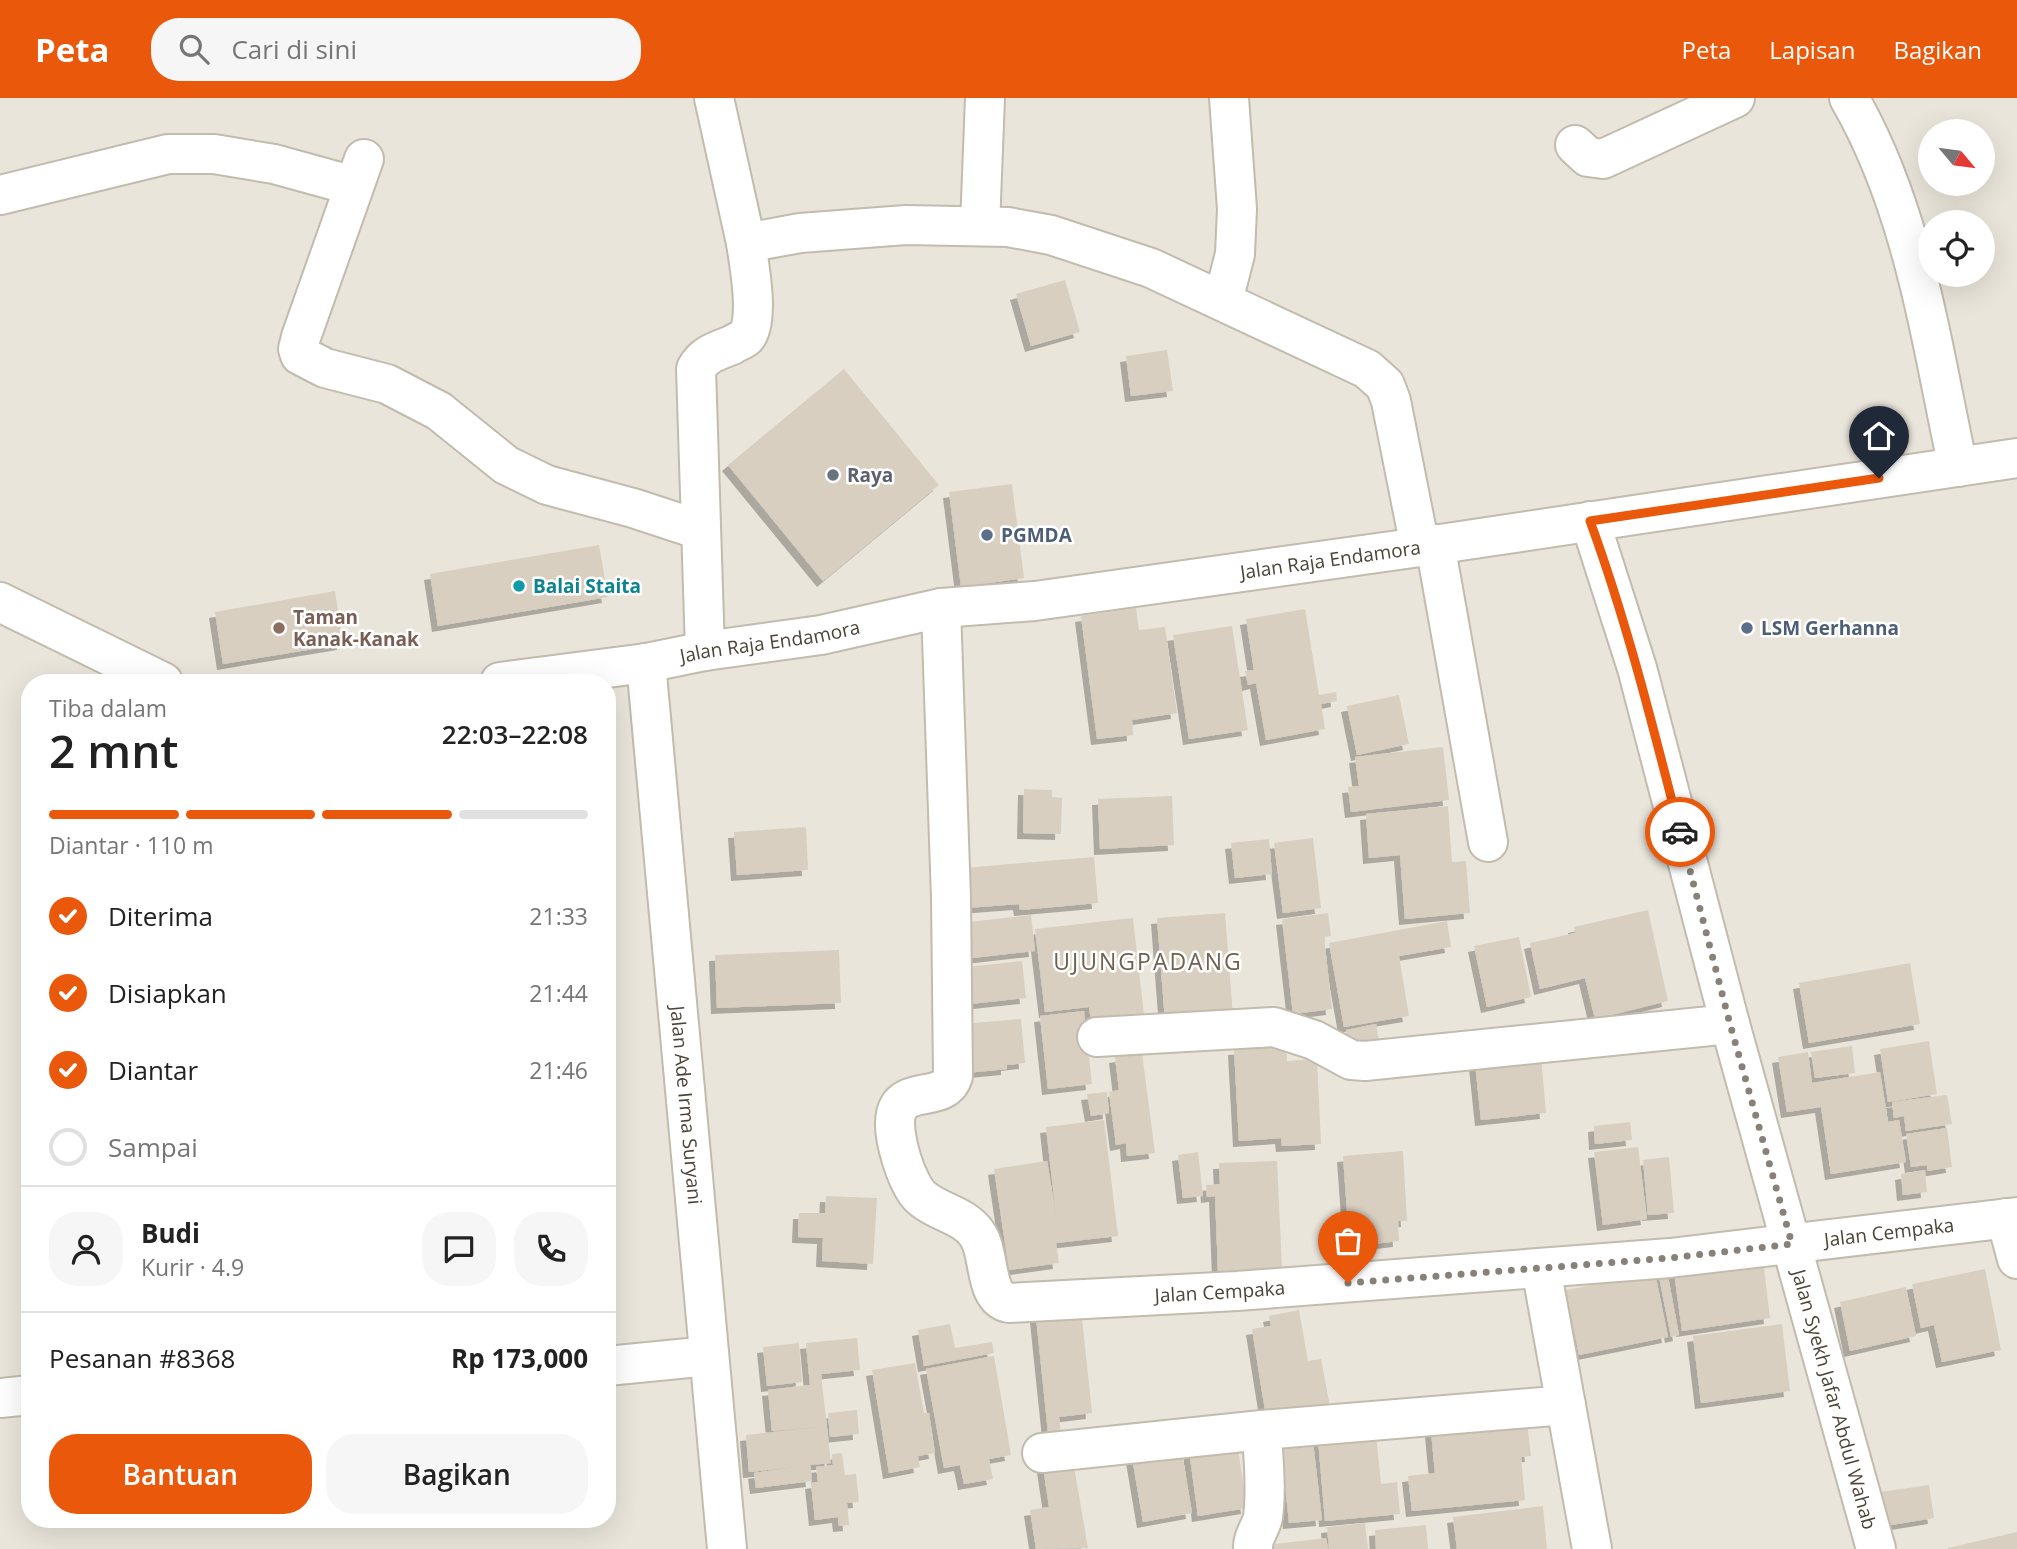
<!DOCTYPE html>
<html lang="id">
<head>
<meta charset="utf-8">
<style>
  :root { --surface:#fff; --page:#f6f6f6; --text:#222; --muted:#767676; --line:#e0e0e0; --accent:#ea580c }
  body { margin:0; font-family:"Open Sans",sans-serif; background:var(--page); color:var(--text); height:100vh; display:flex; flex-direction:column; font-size:26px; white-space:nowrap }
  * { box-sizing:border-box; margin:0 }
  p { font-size:23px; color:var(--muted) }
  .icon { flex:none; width:38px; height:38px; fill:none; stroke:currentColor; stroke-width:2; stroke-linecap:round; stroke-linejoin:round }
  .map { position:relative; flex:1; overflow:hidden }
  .side { position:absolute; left:21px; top:576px; width:595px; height:854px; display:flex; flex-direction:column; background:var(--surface); border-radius:28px; box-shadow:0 7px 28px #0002 }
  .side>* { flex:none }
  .needle { width:46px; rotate:119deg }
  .buttons { position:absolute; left:1918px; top:21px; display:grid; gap:14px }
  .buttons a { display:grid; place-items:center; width:77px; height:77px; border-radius:50%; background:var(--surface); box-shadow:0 7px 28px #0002; font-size:35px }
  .pin { position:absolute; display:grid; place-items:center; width:60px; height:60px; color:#fff; margin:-72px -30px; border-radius:50% 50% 50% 0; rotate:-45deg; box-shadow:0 0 7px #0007 }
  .pin .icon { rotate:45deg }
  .courier { position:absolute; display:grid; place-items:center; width:70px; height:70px; margin:-35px; border:5px solid #ea580c; border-radius:50%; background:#fff; color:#222; box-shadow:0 2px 9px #0007 }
  .overview em { font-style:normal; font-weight:600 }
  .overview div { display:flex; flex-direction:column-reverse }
  .overview { display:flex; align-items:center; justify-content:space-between; height:119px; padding:0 28px }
  h1 { font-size:46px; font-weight:600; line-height:52px }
  .bar { display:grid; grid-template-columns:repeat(4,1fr); gap:10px 7px; align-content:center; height:84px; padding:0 28px }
  .bar i { height:9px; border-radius:5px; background:var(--line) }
  .bar .current { background:var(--accent) }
  .bar p { grid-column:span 4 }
  .line { display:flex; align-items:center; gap:18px; padding:0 28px; border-top:2px solid var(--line) }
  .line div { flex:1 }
  .round { display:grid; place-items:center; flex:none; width:74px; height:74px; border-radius:28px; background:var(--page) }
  ol { padding:0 28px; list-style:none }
  li { display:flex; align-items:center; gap:21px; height:77px }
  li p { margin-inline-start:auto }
  li .icon { padding:7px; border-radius:50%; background:var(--accent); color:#fff; stroke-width:4 }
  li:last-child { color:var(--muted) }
  li i { width:38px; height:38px; border:4px solid var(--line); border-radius:50% }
  .cta { display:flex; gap:14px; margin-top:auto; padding:14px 28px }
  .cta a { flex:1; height:80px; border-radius:28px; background:var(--accent); color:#fff; font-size:28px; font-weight:600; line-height:80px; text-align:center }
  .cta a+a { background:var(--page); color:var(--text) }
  header { display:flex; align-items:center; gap:42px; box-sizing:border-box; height:98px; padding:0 35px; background:var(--accent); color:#fff }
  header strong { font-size:33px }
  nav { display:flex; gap:38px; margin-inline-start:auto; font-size:24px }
  .search { width:490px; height:63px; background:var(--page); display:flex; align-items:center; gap:18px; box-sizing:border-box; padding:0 24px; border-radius:28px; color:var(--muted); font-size:26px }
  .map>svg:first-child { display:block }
  .residential { fill:#eae5da; fill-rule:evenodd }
  .building { fill:#d8cfc1; filter:url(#shadow) }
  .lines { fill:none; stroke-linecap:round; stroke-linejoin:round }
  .minor-casing { stroke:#c2bbae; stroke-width:42 }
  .minor { stroke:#fff; stroke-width:38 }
  .done { stroke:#878178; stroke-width:7; stroke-dasharray:0 12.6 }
  .route { stroke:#ea580c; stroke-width:9 }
  .worship-dot { fill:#6b7280; stroke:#fff; stroke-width:2.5 }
  .service-dot { fill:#5c6f8a; stroke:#fff; stroke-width:2.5 }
  .culture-dot { fill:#0f9aa8; stroke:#fff; stroke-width:2.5 }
  .education-dot { fill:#8d6e63; stroke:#fff; stroke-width:2.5 }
  .labels { text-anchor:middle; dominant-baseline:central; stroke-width:5; stroke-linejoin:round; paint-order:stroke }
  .worship-label { font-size:19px; font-weight:bold; fill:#5b616d; stroke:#fff; text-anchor:start }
  .service-label { font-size:19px; font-weight:bold; fill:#4e5e75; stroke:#fff; text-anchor:start }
  .street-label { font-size:19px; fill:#4b4439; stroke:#fff }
  .culture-label { font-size:19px; font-weight:bold; fill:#0d838f; stroke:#fff; text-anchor:start }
  .education-label { font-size:19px; font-weight:bold; fill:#785e54; stroke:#fff; text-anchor:start }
  .quarter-label { font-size:23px; letter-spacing:2px; fill:#6e6250; stroke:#fff }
</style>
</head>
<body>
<header>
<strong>Peta</strong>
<div class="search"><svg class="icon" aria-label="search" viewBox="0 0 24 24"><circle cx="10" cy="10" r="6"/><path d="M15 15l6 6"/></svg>Cari di sini</div>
<nav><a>Peta</a><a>Lapisan</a><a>Bagikan</a></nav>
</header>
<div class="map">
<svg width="2017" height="1451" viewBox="0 0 2017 1451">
  <defs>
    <filter id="shadow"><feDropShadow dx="-6" dy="6" stdDeviation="0" flood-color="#0004"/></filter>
  </defs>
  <rect width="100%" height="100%" fill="#f6f3ec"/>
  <path class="residential" d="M0,0H2017V1451H0ZM1930,33H1983V86H1930ZM1930,124H1983V177H1930ZM30,584H607V1421H30Z"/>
  <path class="building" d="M1065,182L1080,234L1031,248L1016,196Z
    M1167,252L1173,293L1131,298L1126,258Z
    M844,271L939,387L823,483L728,367Z
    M1012,386L1024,480L961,489L949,394Z
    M599,447L608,499L438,528L430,476Z
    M335,493L343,546L223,566L215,514Z
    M1136,510L1139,532L1165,529L1177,615L1132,622L1133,637L1097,641L1081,518Z
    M1305,511L1319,597L1336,594L1337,603L1321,606L1325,631L1266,642L1256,585L1248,587L1245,573L1254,572L1246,521Z
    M1232,528L1248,632L1189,641L1173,537Z
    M1399,597L1409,646L1357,657L1347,608Z
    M1443,649L1449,702L1351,714L1348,689L1359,688L1355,659Z
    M1024,691L1052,692V699L1062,700L1061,736L1023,735Z
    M1172,698L1174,747L1100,751L1098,701Z
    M1448,708L1452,764L1466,763L1470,815L1405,821L1400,757L1369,760L1366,716Z
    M806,729L808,772L737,777L734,734Z
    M1313,740L1321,810L1283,815L1274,745Z
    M1269,741L1272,776L1235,780L1231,745Z
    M1094,759L1098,805L1020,812L1019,806L967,810L964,770Z
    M1648,812L1668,903L1595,921L1585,880L1540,891L1530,845L1575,835L1574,829Z
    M1225,815L1233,918L1165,923L1157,820Z
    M1328,815L1331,838L1324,839L1332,911L1293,916L1282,821Z
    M1031,817L1035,853L972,860L969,824Z
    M1133,820L1144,917L1091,923L1089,909L1045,914L1035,831Z
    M1447,823L1451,849L1399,858L1409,918L1344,929L1329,845Z
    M1519,839L1531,899L1487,909L1474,848Z
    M839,852L841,905L717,910L715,857Z
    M1022,863L1026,900L961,907L957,870Z
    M1910,865L1920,926L1809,945L1799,885Z
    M1084,913L1092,986L1048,991L1040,918Z
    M1021,921L1025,965L1007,967V971L966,975L961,926Z
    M1376,926L1379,943L1349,949L1346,932Z
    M1929,943L1937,996L1888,1004L1880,951Z
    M1286,948L1287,963L1317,961L1321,1046L1282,1048L1281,1040L1239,1043L1234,951Z
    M1852,948L1855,975L1815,980L1811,954Z
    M1808,954L1812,985L1880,974L1888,1024L1899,1022L1906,1064L1831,1076L1821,1009L1787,1014L1778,959Z
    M1142,955L1155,1055L1127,1058L1126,1045L1116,1047L1109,994L1119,992L1115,959Z
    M1541,958L1546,1015L1481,1022L1475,965Z
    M1107,994L1109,1015L1091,1018L1087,996Z
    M1947,997L1952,1026L1906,1033L1904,1018L1894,1020L1892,1004Z
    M1104,1022L1118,1138L1056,1145L1059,1165L1009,1172L994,1071L1047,1063L1056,1117L1046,1029Z
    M1630,1024L1632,1042L1595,1046L1594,1028Z
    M1947,1030L1952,1069L1927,1073V1067L1911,1069L1906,1036Z
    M1638,1049L1647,1121L1603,1127L1594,1054Z
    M1403,1053L1407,1123H1398L1399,1143L1373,1146L1372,1126L1348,1127L1343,1058Z
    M1198,1054L1203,1098L1183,1100L1178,1057Z
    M1669,1059L1674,1115L1648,1117L1643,1062Z
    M1277,1063L1282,1170L1218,1173L1215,1098L1207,1099L1206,1087L1220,1086L1219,1065Z
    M1925,1072L1927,1094L1903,1097L1901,1076Z
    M826,1098L877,1100L873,1166L822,1163L823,1140L798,1139L799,1115H825Z
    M1763,1161L1770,1220L1682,1233L1674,1174Z
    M1985,1171L2001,1252L1942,1264L1934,1227L1921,1230L1912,1186Z
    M1667,1173L1679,1237L1671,1239L1658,1174Z
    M1655,1175L1668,1239L1579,1257L1566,1192Z
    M1906,1189L1916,1238L1850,1253L1840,1204Z
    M1057,1207L1059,1223L1082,1220L1092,1315L1059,1319L1062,1343L1049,1344L1035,1209Z
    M1299,1212L1308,1263L1321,1261L1331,1314L1267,1325L1252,1231L1271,1228L1269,1218Z
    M950,1226L955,1250L992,1244L994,1255L924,1268L918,1232Z
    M1782,1226L1790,1293L1701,1305L1693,1238Z
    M857,1240L860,1272L821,1276L831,1365L810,1367L812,1383L756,1390L754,1375L796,1369L749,1374L746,1337L818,1329L772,1333L768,1292L810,1287L806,1245Z
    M799,1245L802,1284L767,1288L763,1249Z
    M994,1258L1011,1357L989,1361L993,1381L964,1386L960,1367L944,1370L926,1271Z
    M915,1265L924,1315H929L935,1355L918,1358L920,1369L889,1375L872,1272Z
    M857,1312L859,1336L830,1339L828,1315Z
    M1430,1323L1527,1326L1531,1358L1521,1359L1525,1402L1412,1413L1408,1378L1435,1375Z
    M1376,1336L1381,1386L1397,1384L1400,1416L1325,1423L1318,1341Z
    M1236,1338L1247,1410L1198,1418L1188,1345Z
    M1313,1344L1322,1422L1289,1425L1281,1347Z
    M1181,1349L1192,1415L1143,1424L1132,1359Z
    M842,1355L845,1377L856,1376L859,1404L847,1405L849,1427L839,1428L838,1419L815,1422L811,1385L818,1384L816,1369L833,1367L832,1356Z
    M1072,1357L1088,1450L1036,1451L1030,1412L1049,1409L1042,1362Z
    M1929,1387L1934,1420L1885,1428L1880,1394Z
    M1543,1408L1547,1451H1457L1453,1419Z
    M1365,1425L1368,1451H1329L1327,1429Z
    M1426,1427L1428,1451H1376L1375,1432Z
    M2017,1434V1451H1948V1450Z
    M1326,1440L1328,1451H1258V1448Z"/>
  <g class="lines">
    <defs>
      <g id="minor">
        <path d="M714,0L746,145L800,135L906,127L1008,129L1051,137L1151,170L1367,271L1385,287L1391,303L1420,449"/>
        <path d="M1849,0C1914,112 1931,244 1958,369"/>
        <path d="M1575,47L1588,59L1603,61L1735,0"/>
        <path d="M364,61L301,239L298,251L300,257L325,270L387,286L439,313L506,367L547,387L633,410L700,432"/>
        <path d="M0,97L168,56H214L274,66L354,88"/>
        <path d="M980,128L985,0"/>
        <path d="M1223,203L1235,156L1237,111L1229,0"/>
        <path id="s1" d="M1590,423L1637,570L1730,926L1876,1451"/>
        <path d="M1435,446L1488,744"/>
        <path d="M0,504L163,584"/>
        <path id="s2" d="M941,510L951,800L953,978C945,1006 903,986 896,1016C891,1036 907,1089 923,1101C940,1115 964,1117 977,1136C991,1155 983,1200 1009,1205L1237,1193L1670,1160L2017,1119"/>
        <path d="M705,553L696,271C704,256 717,253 732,247C736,244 743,242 746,239C760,223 749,165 746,145"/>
        <path id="s3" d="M646,565L727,1451"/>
        <path id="s4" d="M500,584L646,565L705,553L821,537L941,510L1035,503L1420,449L2017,360"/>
        <path d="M1097,939L1274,929L1314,942L1351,962L1365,963L1730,926"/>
        <path d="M2006,1120L2017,1161"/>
        <path d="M1541,1170L1592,1451"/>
        <path d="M607,1268L709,1258"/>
        <path d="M0,1300L30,1297"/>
        <path d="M1042,1355L1262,1332"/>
        <path d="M1253,1451C1252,1439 1261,1430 1263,1419C1267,1390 1263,1361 1262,1332L1566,1307"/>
      </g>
    </defs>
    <use href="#minor" class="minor-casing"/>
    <use href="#minor" class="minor"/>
  </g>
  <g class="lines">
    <path class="done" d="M1348,1185L1670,1160L1792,1146L1730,926L1680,734"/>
    <path class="route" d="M1680,734C1653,629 1627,524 1590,423L1879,380"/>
  </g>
  <circle class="worship-dot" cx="833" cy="377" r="7"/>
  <g class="service-dot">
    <circle cx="987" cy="437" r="7"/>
    <circle cx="1747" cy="530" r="7"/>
  </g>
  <circle class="culture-dot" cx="519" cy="488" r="7"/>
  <circle class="education-dot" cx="279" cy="530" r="7"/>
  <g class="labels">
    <g class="worship-label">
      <text x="847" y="377">Raya</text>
    </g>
    <g class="service-label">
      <text x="1001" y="437">PGMDA</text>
      <text x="1761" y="530">LSM Gerhanna</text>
    </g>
    <g class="street-label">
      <text stroke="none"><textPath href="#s4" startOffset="840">Jalan Raja Endamora</textPath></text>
      <text stroke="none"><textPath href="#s4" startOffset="273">Jalan Raja Endamora</textPath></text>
      <text stroke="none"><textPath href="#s3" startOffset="444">Jalan Ade Irma Suryani</textPath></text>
      <text stroke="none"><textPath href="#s2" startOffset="1661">Jalan Cempaka</textPath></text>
      <text stroke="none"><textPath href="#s2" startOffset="989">Jalan Cempaka</textPath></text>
      <text stroke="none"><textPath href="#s1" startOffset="912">Jalan Syekh Jafar Abdul Wahab</textPath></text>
    </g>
    <g class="culture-label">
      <text x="533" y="488">Balai Staita</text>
    </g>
    <g class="education-label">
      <text x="293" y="519">Taman<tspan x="293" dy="22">Kanak-Kanak</tspan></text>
    </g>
    <g class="quarter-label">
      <text x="1148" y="863">UJUNGPADANG</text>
    </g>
  </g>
</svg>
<div class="buttons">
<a><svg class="needle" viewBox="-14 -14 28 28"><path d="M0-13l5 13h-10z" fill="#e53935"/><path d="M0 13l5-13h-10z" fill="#767676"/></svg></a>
<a><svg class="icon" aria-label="locate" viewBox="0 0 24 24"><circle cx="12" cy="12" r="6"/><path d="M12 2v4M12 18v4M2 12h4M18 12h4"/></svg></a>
</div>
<div class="pin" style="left:1348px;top:1185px;background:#ea580c"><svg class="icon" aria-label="bag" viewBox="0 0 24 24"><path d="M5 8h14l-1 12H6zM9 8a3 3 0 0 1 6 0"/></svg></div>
<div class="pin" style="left:1879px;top:380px;background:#1f2937"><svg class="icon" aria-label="home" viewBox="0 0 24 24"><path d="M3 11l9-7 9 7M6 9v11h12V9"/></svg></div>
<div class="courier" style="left:1680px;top:734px"><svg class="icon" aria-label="car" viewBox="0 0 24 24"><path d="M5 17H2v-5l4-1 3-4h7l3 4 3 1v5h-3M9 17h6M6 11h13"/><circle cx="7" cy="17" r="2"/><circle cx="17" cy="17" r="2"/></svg></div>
<section class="side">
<div class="overview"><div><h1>2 mnt</h1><p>Tiba dalam</p></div><em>22:03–22:08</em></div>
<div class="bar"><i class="current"></i><i class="current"></i><i class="current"></i><i></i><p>Diantar · 110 m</p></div>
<ol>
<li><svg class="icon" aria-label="check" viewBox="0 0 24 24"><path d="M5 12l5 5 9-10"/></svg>Diterima<p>21:33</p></li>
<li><svg class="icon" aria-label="check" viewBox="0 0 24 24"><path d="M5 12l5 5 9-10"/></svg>Disiapkan<p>21:44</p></li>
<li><svg class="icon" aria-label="check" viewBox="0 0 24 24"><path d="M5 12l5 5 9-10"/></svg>Diantar<p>21:46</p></li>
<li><i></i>Sampai</li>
</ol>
<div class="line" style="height:126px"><a class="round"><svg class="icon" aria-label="person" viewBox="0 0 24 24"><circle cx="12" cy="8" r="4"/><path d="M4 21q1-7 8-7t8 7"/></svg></a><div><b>Budi</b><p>Kurir · 4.9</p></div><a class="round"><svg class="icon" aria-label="chat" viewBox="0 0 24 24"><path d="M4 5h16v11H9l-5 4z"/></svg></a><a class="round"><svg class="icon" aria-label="phone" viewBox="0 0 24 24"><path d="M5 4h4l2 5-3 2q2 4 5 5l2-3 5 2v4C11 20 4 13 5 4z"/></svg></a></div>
<div class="line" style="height:91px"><div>Pesanan #8368</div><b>Rp 173,000</b></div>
<div class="cta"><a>Bantuan</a><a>Bagikan</a></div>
</section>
</div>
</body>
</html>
